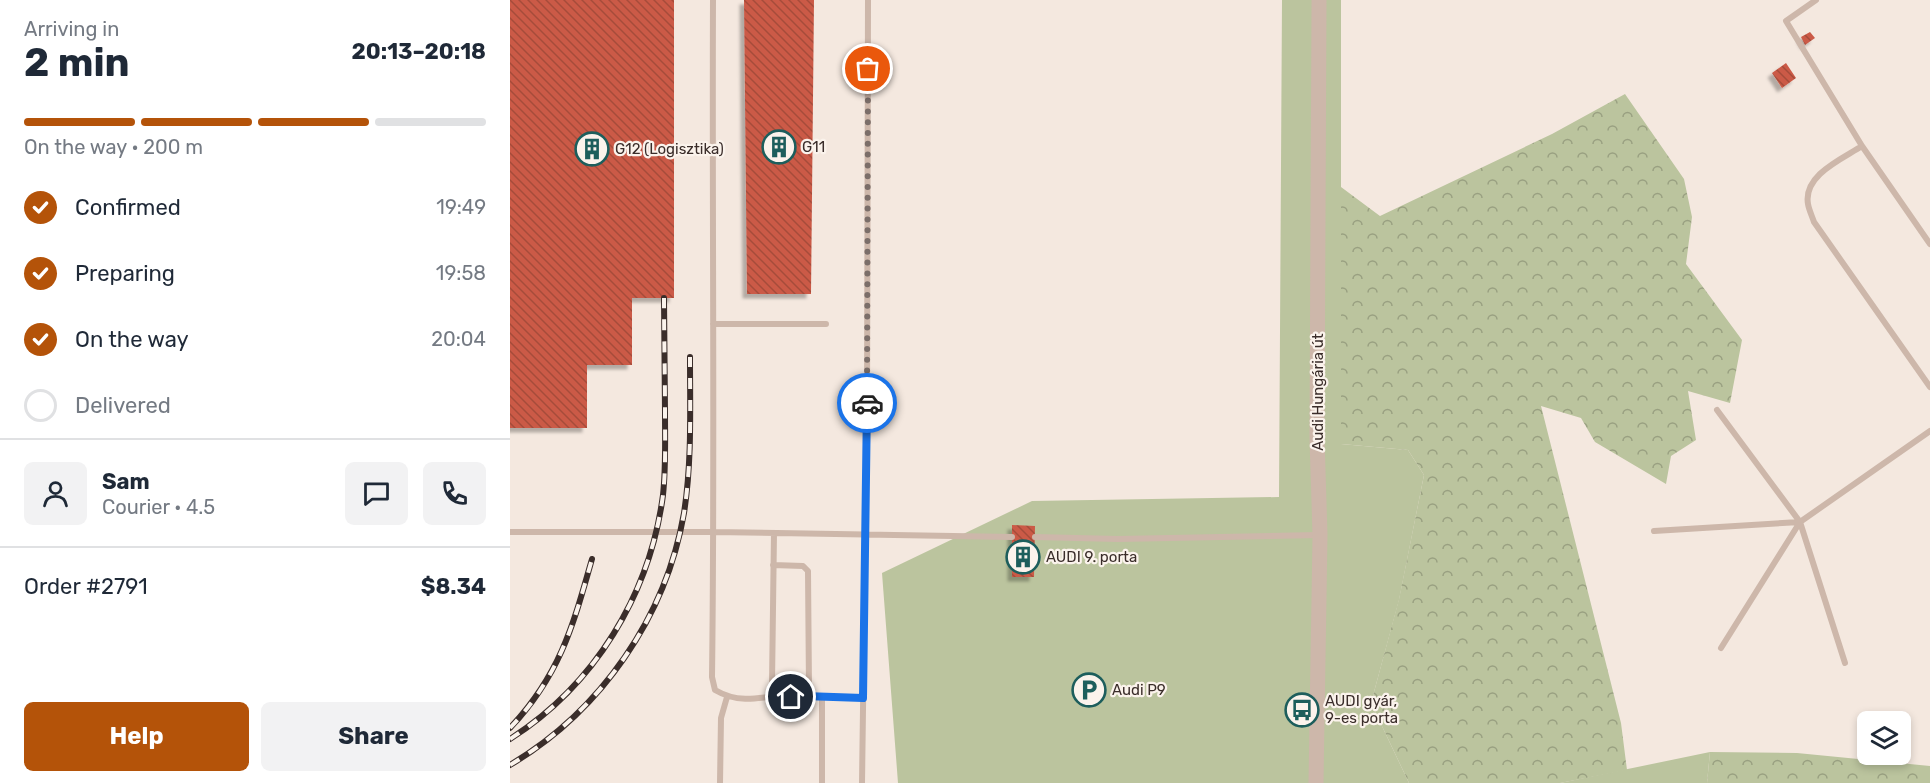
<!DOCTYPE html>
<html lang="en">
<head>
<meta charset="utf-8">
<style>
  :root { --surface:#fff; --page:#f2f2f3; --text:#1f2937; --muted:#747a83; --line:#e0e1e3; --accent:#b45309 }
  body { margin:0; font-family:Rubik,sans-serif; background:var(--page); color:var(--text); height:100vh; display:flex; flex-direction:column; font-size:22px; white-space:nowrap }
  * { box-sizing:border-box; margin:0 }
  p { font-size:20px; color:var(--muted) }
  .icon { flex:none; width:33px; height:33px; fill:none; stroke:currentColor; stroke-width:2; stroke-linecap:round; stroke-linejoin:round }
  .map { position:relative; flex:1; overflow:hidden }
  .sheet { display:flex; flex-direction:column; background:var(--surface); width:510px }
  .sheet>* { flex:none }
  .buttons { position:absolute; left:1347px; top:711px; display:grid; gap:12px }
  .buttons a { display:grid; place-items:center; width:54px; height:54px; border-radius:9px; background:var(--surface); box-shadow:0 3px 9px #0003; font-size:30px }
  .pin { position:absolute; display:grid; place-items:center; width:51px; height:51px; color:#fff; margin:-26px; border:3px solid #fff; border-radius:50%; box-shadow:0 2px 6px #0007 }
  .courier { position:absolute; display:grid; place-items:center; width:60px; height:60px; margin:-30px; border:4px solid #1a73e8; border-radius:50%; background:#fff; color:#222; box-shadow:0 2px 8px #0007 }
  .head em { font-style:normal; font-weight:700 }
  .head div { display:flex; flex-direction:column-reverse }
  .head { display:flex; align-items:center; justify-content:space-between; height:102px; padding:0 24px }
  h1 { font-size:39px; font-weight:700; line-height:45px }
  .bar { display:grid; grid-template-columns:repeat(4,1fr); gap:9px 6px; align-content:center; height:72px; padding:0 24px }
  .bar i { height:8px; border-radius:4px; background:var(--line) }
  .bar .on { background:var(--accent) }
  .bar p { grid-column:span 4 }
  .line { display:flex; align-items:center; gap:15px; padding:0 24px; border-top:2px solid var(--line) }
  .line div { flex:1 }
  .round { display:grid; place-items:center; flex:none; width:63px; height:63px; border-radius:9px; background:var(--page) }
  ol { padding:0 24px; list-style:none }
  li { display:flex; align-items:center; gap:18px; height:66px }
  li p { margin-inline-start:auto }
  li .icon { padding:6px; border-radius:50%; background:var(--accent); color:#fff; stroke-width:4 }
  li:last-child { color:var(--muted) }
  li i { width:33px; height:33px; border:3px solid var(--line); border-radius:50% }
  .button { display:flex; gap:12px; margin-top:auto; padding:12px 24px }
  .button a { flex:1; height:69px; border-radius:9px; background:var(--accent); color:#fff; font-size:24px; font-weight:700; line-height:69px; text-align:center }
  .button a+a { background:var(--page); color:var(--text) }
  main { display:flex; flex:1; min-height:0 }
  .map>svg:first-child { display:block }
  .green { fill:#bbc49e }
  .forest { fill:url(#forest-crowns) }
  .building { fill:url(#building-back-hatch); filter:url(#shadow) }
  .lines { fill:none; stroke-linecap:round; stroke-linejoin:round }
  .service { stroke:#cdb7aa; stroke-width:6 }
  .tertiary { stroke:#cdb7aa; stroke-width:15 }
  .rail-casing { stroke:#3a2d2a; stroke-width:6 }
  .rail { stroke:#fbf3ec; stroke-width:4; stroke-dasharray:11; stroke-linecap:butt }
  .done { stroke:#7b6e69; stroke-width:6; stroke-dasharray:0 10.8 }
  .route { stroke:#1a73e8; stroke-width:8 }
  .labels { text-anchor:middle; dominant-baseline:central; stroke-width:4.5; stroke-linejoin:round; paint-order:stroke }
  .poi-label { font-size:15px; fill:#3a2d2a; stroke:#fbf3ec; text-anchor:start }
  .street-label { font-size:15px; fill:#3a2d2a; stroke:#fbf3ec }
</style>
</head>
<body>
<main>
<section class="sheet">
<div class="head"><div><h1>2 min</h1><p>Arriving in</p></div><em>20:13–20:18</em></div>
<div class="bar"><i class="on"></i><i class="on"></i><i class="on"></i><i></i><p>On the way · 200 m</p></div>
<ol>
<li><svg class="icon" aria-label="check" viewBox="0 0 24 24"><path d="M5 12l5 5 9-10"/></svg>Confirmed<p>19:49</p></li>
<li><svg class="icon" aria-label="check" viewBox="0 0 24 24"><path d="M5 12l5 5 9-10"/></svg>Preparing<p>19:58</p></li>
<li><svg class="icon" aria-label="check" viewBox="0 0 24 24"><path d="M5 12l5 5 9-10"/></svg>On the way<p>20:04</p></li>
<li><i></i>Delivered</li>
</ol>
<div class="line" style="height:108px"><a class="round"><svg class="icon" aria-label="person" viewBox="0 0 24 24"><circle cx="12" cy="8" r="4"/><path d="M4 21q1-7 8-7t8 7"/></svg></a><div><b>Sam</b><p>Courier · 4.5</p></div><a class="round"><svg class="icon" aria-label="chat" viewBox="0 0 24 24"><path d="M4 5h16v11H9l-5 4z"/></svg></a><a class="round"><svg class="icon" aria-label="phone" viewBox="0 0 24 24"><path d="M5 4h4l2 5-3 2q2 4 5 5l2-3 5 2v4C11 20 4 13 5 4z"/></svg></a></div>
<div class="line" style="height:78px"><div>Order #2791</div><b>$8.34</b></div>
<div class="button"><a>Help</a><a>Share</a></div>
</section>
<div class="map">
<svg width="1420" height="783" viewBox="0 0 1420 783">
  <defs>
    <pattern id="forest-crowns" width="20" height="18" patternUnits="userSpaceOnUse" patternTransform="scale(1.5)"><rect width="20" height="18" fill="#bbc49e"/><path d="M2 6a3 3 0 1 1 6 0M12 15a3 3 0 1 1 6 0" fill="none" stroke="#99a081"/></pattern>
    <pattern id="building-back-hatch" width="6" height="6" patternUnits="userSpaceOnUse" patternTransform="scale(1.5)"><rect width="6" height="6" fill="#cb5a46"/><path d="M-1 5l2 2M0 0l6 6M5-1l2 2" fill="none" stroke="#a64b3b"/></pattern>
    <filter id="shadow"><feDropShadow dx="-4.5" dy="4.5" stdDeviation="1.5" flood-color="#0004"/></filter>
  </defs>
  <rect width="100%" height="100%" fill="#f4e8df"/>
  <path class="green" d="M772,0H831V444L898,450L914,475L889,600L861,703L899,783H388L372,573L522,501L769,497Z
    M1200,752L1197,783H1050Z"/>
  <path class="forest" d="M1115,94L1174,179L1182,217L1176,264L1232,340L1220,403L1178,391L1186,440L1161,456L1156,484L1085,442L1071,418L1031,406L1111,723L1117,770L1050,783H899L861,703L889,599L914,475L898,450L831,444V187L870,216L1042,134Z
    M1200,752L1287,753L1420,766V783H1197Z"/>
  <path class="building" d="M0,0H164V298H122V365H77V428H0Z
    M234,0H304L301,294H237Z
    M1300,32L1305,38L1295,45L1291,37Z
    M1276,63L1286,78L1272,88L1262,73Z
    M502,525L525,526L524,577H502Z"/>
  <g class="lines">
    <path class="service" d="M203,0C202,226 205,451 202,677L205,690C227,703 246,699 271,695
      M1306,0L1276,21L1352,146L1420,244
      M1352,146C1332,159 1293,175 1298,204C1299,210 1302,216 1304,222L1420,387
      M203,324H316
      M1207,410L1290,522L1420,431
      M1290,522L1335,663
      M1144,531L1290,522
      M0,532H204L502,537
      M525,537L608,539L809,535
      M263,565L293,566L298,571L299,689L294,696C280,697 267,698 262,683L264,533
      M1211,648L1290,522
      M294,696L353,698
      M210,783L211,718L217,697
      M312,783V696
      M352,783L357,415L358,0"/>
    <path class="tertiary" d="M806,783L810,535L807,438L809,0"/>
    <defs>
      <path id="rail" d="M0,728C50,675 63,626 82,559
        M0,739C85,685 140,594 153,495C156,467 155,440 155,412C155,374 154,336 154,298
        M0,765C91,711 156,617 174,513C182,462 180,409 180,357"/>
    </defs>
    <use href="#rail" class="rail-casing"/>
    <use href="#rail" class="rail"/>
  </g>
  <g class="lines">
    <path class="done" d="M357,403L358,69"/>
    <path class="route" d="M281,697L294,696L353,698L357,403"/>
  </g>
  <defs>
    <symbol id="building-ring" viewBox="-11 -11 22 22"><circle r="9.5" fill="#fbf3ec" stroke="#1d5e5c" stroke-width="1.5"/><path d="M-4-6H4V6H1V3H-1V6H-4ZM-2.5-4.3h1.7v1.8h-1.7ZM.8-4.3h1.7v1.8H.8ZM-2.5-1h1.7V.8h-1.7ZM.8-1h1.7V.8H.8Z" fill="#1d5e5c"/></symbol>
    <symbol id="parking-ring" viewBox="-11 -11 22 22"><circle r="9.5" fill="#fbf3ec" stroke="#1d5e5c" stroke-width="1.5"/><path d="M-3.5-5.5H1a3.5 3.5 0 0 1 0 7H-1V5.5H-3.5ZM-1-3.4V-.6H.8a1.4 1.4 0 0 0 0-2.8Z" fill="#1d5e5c"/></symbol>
    <symbol id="bus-ring" viewBox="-11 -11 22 22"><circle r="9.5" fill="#fbf3ec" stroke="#1d5e5c" stroke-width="1.5"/><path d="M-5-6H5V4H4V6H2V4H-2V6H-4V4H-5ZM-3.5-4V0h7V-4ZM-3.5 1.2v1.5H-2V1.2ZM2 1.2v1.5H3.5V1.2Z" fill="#1d5e5c"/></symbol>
  </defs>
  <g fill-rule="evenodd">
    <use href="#building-ring" x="250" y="128" width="38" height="38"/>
    <use href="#building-ring" x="63" y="130" width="38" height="38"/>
    <use href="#building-ring" x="494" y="538" width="38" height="38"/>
    <use href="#parking-ring" x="560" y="671" width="38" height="38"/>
    <use href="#bus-ring" x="773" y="691" width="38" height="38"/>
  </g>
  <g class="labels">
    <g class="poi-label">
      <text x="292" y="147">G11</text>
      <text x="105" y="149">G12 (Logisztika)</text>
      <text x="536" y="557">AUDI 9. porta</text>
      <text x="602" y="690">Audi P9</text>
      <text x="815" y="701">AUDI gyár,<tspan x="815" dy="17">9-es porta</tspan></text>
    </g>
    <g class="street-label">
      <text transform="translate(808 392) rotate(-90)">Audi Hungária út</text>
    </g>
  </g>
</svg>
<div class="buttons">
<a><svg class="icon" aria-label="layers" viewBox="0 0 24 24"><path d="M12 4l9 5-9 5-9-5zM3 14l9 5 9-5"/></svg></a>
</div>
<div class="pin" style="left:358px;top:69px;background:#ea580c"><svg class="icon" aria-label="bag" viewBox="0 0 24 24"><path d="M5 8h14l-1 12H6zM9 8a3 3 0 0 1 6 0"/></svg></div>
<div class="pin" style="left:281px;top:697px;background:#1f2937"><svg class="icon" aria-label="home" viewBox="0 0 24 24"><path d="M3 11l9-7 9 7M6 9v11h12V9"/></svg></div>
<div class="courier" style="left:357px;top:403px"><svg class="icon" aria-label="car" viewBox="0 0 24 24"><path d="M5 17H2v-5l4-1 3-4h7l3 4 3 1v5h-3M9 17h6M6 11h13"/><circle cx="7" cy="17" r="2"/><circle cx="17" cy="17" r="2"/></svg></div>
</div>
</main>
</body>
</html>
